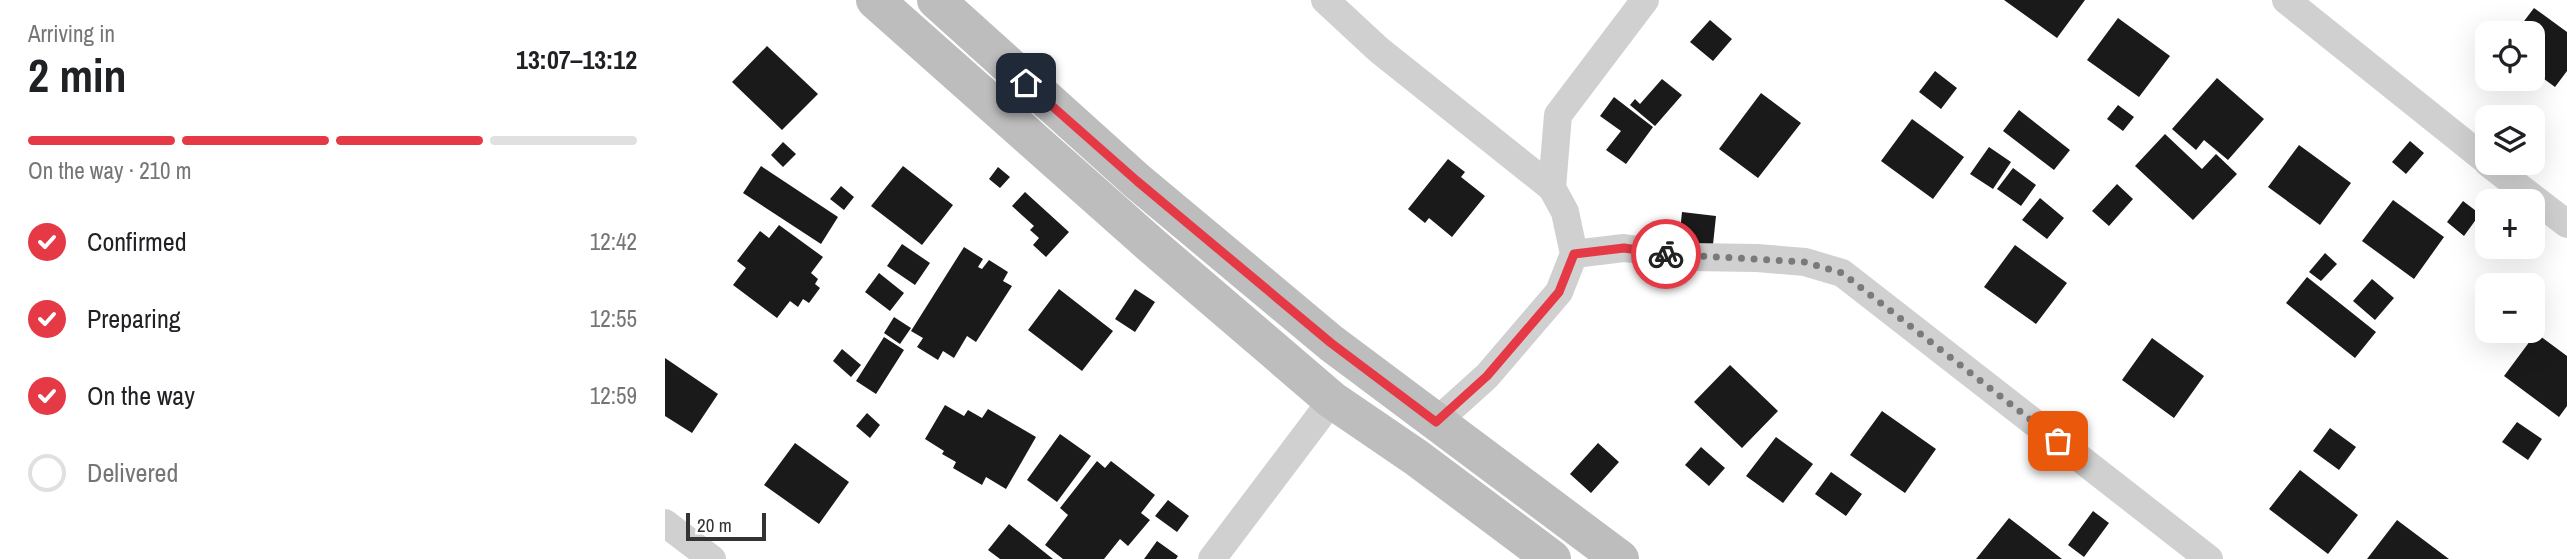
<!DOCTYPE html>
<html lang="en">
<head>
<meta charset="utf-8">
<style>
  :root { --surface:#fff; --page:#f6f6f6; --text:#202124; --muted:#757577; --line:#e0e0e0; --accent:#e63946 }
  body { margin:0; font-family:"Archivo Narrow",sans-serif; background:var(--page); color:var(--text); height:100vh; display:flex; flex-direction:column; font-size:26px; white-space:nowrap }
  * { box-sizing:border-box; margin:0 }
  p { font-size:23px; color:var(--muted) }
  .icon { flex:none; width:38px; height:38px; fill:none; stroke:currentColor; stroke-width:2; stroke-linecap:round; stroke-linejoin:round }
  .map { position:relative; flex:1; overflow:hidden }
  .panel { display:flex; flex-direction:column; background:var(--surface); width:665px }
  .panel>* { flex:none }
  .tools { position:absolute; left:1810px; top:21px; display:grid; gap:14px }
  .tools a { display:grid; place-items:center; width:70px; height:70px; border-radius:14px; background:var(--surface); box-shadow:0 7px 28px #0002; font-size:35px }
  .scale { position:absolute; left:21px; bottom:18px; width:80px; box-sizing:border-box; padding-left:7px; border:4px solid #333; border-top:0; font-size:19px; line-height:24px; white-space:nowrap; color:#333; -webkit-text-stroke:5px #fff; paint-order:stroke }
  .pin { position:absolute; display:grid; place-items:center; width:60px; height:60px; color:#fff; margin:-30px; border-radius:14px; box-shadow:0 4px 10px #0006 }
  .courier { position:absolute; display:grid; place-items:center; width:70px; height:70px; margin:-35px; border:5px solid #e63946; border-radius:50%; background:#fff; color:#222; box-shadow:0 2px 9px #0007 }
  .summary em { font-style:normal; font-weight:700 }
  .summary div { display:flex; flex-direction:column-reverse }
  .summary { display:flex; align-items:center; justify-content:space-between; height:119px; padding:0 28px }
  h1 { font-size:46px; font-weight:700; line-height:52px }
  .bar { display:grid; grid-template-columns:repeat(4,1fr); gap:10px 7px; align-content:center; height:84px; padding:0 28px }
  .bar i { height:9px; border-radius:5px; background:var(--line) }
  .bar .on { background:var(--accent) }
  .bar p { grid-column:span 4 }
  ol { padding:0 28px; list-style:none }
  li { display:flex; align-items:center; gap:21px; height:77px }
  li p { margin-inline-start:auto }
  li .icon { padding:7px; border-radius:50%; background:var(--accent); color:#fff; stroke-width:4 }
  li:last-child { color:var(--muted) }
  li i { width:38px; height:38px; border:4px solid var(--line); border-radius:50% }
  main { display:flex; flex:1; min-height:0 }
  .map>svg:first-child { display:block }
  .building { fill:#1a1a1a }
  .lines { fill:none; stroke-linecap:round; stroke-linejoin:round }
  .street { stroke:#d0d0d0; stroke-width:28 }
  .secondary { stroke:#bdbdbd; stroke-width:38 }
  .done { stroke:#7a7a7a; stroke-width:7; stroke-dasharray:0 12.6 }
  .route { stroke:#e63946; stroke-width:9 }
</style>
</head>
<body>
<main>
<section class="panel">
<div class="summary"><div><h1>2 min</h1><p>Arriving in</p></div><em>13:07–13:12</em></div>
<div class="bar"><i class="on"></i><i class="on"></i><i class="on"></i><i></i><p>On the way · 210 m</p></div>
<ol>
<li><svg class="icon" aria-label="check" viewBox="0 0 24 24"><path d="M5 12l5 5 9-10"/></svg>Confirmed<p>12:42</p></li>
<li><svg class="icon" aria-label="check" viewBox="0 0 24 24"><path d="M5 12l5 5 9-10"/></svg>Preparing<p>12:55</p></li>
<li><svg class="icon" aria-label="check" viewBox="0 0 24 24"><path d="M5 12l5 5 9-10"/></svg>On the way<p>12:59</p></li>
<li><i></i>Delivered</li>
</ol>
</section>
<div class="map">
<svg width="1902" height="559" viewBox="0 0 1902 559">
  <rect width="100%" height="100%" fill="#fff"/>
  <path class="building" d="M1339,0H1420L1392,38Z
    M1869,8L1902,32V71L1890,87L1867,70V33H1850Z
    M1453,18L1505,56L1474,97L1422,60Z
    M1045,20L1067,39L1048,61L1025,42Z
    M102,46L153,94L117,130L67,82Z
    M1270,71L1292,88L1276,109L1254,92Z
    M1552,78L1599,119L1563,160L1539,140L1531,150L1507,129Z
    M997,79L1017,95L990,126L965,105L970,99L975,104Z
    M1096,93L1136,123L1093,178L1054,149Z
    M949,97L988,127L961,164L941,150L956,131L935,116Z
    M1453,105L1469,117L1458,131L1442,119Z
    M1354,110L1405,150L1389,170L1338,131Z
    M1247,119L1299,157L1268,199L1216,161Z
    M1500,134L1537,169L1551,154L1572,174L1528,220L1470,166Z
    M1745,141L1759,153L1741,174L1727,162Z
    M118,142L131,154L118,167L106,155Z
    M1634,145L1686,183L1655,225L1603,187Z
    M1324,147L1346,162L1328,189L1305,174Z
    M783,159L800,172L796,177L820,196L787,237L764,218L760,223L743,209Z
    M96,166L173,217L156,244L78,193Z
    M238,166L288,205L257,245L206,206Z
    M333,167L345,177L335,188L324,179Z
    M1348,168L1371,185L1356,206L1332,189Z
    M1452,184L1468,199L1444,226L1427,211Z
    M176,186L189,197L179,210L165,199Z
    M360,192L404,232L381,257L368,245L374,238L365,230L369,226L347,206Z
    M1375,198L1399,218L1382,239L1357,220Z
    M1728,200L1779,237L1749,279L1697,241Z
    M1798,201L1815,214L1799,236L1782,222Z
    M1017,212L1051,216L1047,254L1013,250Z
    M114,225L158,257L146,273L153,279L150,284L155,288L144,303L138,299L133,307L125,301L112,318L68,285L81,268L72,261L95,231L104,238Z
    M237,244L265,263L250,285L222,266Z
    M1350,245L1402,283L1371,324L1319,287Z
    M299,247L318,259L313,267L317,269L324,260L343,272L338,281L347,286L311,342L302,336L289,358L278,351L273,360L252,347L258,338L246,331Z
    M1660,253L1672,264L1656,281L1644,272Z
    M214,273L239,293L225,311L200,292Z
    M1642,277L1711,332L1690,358L1621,303Z
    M1707,279L1729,298L1710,320L1688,301Z
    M394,289L448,331L417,371L363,330Z
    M470,289L490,302L470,332L450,319Z
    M229,317L246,328L235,344L219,333Z
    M1871,333L1902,356V406L1894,417L1839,376Z
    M219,337L239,350L211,394L191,381Z
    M1487,338L1539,376L1509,418L1457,380Z
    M177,349L196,365L186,377L168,361Z
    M0,358L53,394L27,433L0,416Z
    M1065,365L1113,411L1077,448L1029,402Z
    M280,405L299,416L303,410L317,418L323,409L371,437L341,489L321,477L317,485L288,468L291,462L277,454L279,451L260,439Z
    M1217,411L1271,449L1240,493L1185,455Z
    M202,413L215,425L205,438L191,426Z
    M1852,422L1877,439L1863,460L1837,442Z
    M1665,428L1691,447L1674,470L1648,451Z
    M395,434L426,456L392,502L362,480Z
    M1111,437L1148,464L1118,503L1081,476Z
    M130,443L184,482L154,524L99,485Z
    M933,443L954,462L926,493L905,474Z
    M1036,447L1060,468L1044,486L1020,465Z
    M432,461L440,468L446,461L490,495L476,513L485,520L463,546L455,539L439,559H398L380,545L403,515L395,508Z
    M1635,470L1693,515L1663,554L1604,509Z
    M1166,472L1197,494L1181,516L1150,494Z
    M503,500L524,516L512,532L490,516Z
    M1428,511L1444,523L1419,557L1403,545Z
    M1344,518L1397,559H1311Z
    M1732,520L1784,559H1702Z
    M344,524L388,559H335L323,550Z
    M492,541L513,556L511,559H479Z"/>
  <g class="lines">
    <path class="street" d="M660,0L714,50L887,188L900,212L909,254L894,292L822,376L771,422
      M1621,0L1822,161
      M1823,163L1902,224
      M887,188L893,115L980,0
      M909,254L959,248L1025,257L1092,258L1140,262L1177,273L1544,559
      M0,523L47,559
      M547,559L667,400"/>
    <path class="secondary" d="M210,0L485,244L667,400L752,458L887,559
      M271,0L472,181L666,343L955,559"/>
  </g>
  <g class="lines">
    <path class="done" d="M1001,254L1140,262L1177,273L1393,441"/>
    <path class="route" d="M361,83L472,181L666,343L771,422L822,376L894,292L909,254L959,248L1001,254"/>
  </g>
</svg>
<div class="tools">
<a><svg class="icon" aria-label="locate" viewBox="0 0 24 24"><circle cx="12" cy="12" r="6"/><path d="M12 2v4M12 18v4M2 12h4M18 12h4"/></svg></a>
<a><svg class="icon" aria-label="layers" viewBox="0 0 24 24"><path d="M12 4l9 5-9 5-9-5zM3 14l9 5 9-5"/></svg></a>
<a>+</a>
<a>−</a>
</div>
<div class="scale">20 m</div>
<div class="pin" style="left:1393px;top:441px;background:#ea580c"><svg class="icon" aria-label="bag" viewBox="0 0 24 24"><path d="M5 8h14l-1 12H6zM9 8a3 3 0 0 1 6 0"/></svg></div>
<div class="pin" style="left:361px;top:83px;background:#1f2937"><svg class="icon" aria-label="home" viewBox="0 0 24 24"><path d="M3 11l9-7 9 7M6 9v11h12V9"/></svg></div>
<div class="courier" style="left:1001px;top:254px"><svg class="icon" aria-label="bike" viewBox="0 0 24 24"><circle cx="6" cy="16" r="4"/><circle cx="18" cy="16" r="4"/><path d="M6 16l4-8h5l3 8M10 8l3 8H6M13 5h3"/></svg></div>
</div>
</main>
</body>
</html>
